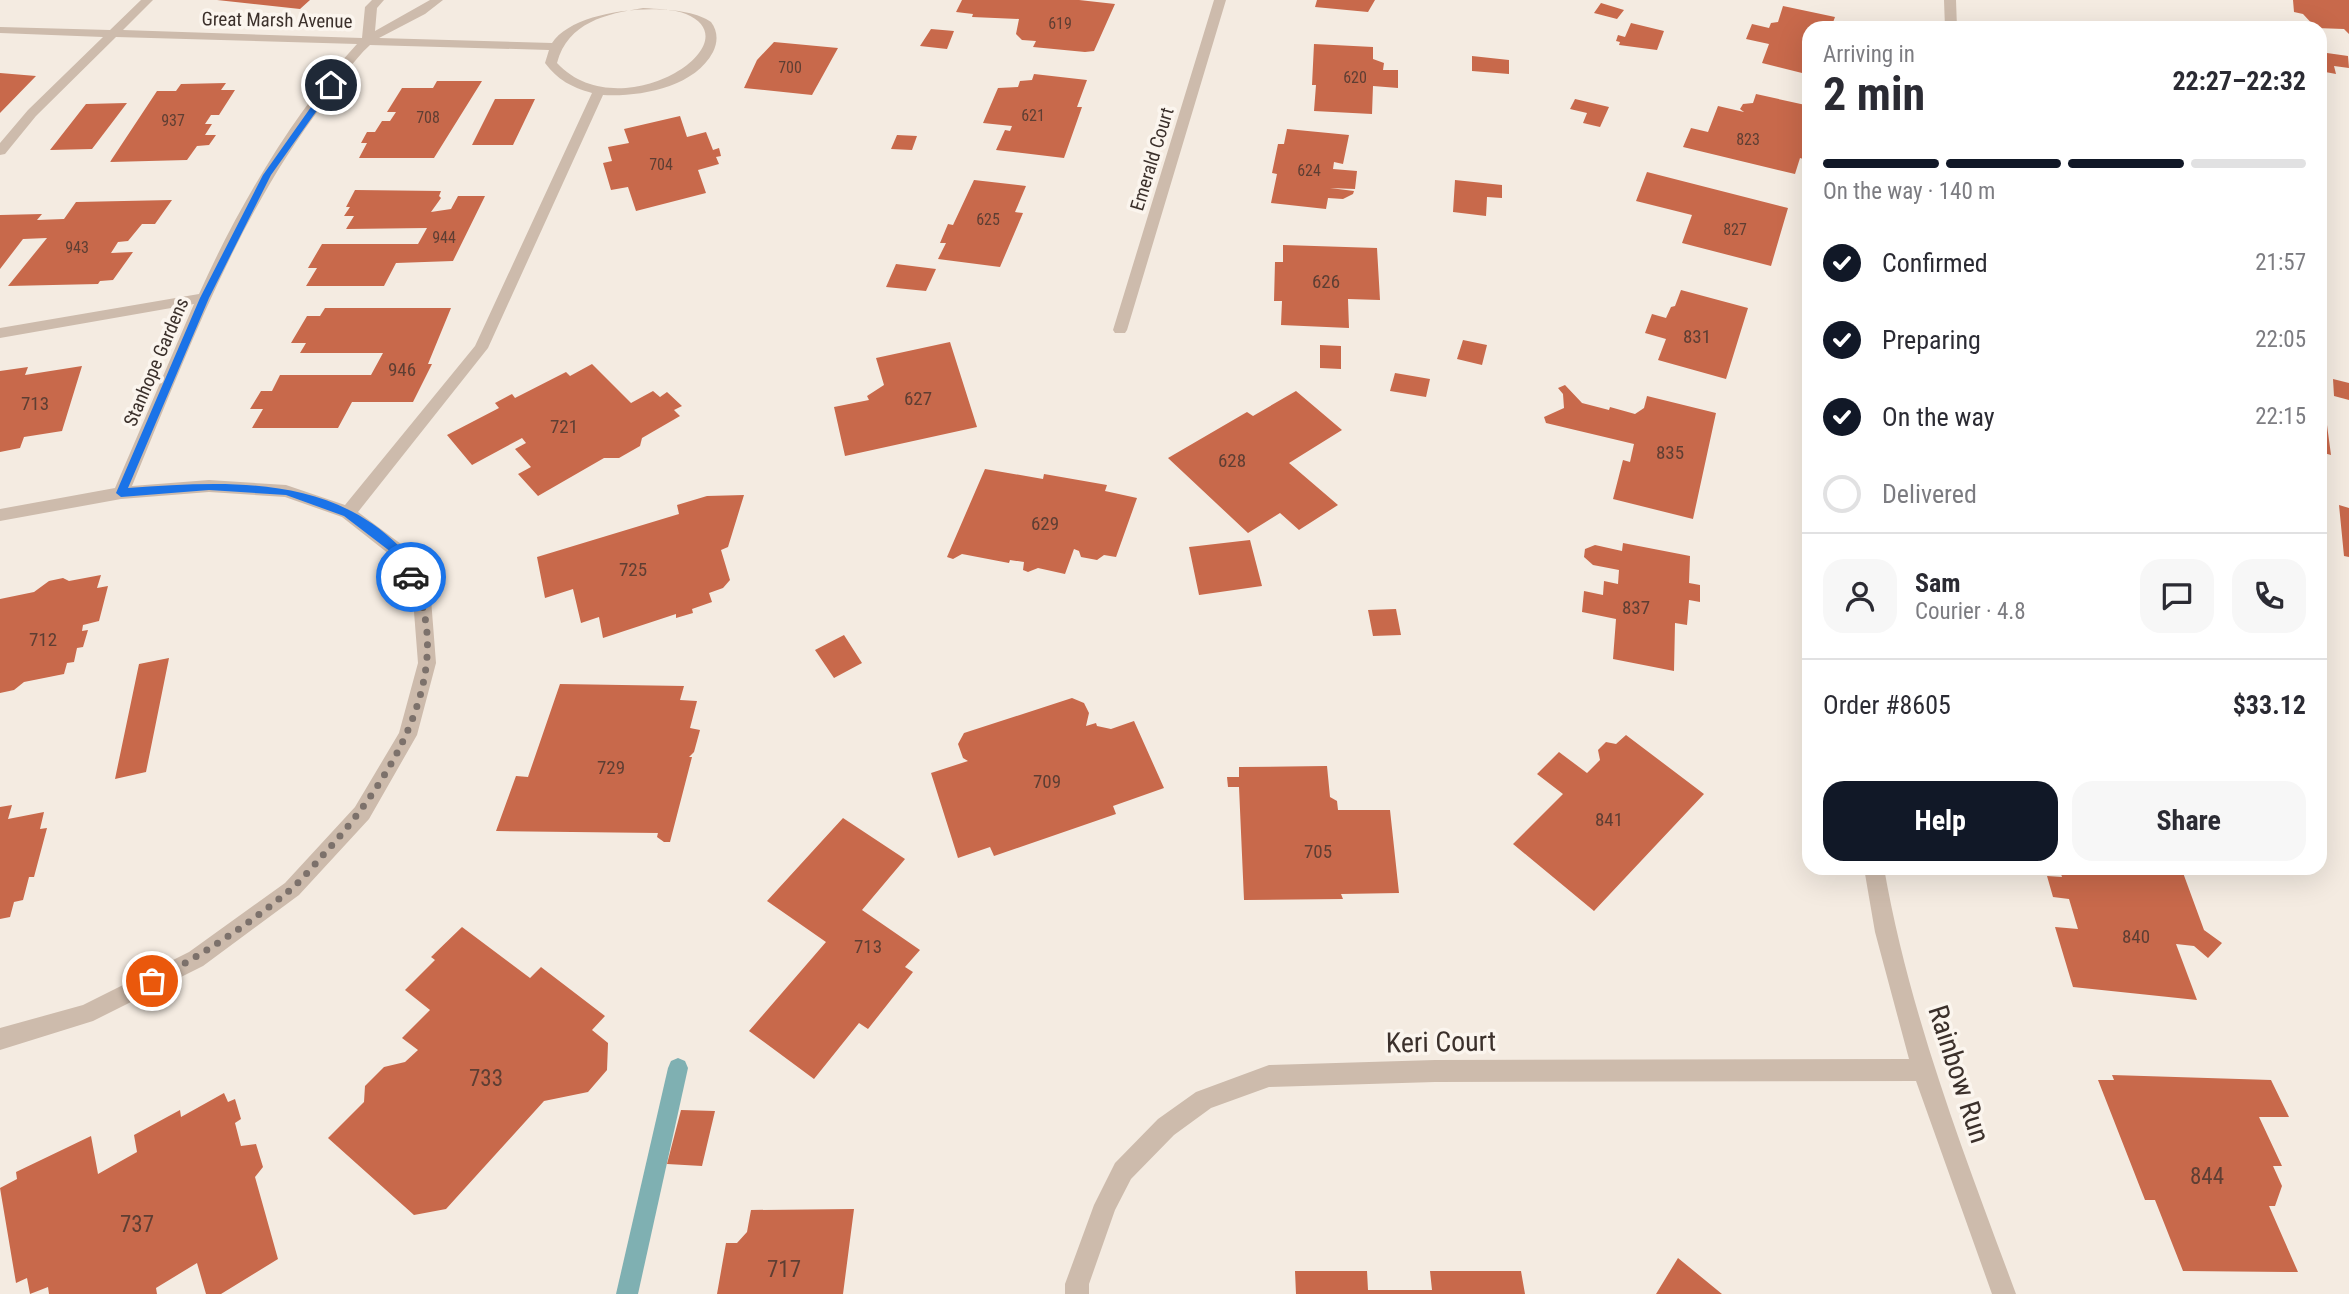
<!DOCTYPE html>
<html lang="en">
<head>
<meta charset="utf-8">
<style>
  :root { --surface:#fff; --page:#f7f7f7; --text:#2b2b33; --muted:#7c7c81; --line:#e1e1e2; --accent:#111827 }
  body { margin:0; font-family:"Roboto Condensed",sans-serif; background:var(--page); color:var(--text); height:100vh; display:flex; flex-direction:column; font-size:26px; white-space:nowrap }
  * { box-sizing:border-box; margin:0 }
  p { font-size:23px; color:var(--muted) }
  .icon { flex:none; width:38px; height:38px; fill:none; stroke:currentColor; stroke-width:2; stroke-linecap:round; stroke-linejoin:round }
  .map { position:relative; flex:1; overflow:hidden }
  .side { position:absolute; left:1802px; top:21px; width:525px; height:854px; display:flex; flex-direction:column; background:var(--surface); border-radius:21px; box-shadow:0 7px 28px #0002 }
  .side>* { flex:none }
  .pin { position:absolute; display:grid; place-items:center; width:60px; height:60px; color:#fff; margin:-30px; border:4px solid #fff; border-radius:50%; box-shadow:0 2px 7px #0007 }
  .courier { position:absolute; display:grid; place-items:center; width:70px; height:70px; margin:-35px; border:5px solid #1a73e8; border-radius:50%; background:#fff; color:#222; box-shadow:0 2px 9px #0007 }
  .head em { font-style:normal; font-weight:700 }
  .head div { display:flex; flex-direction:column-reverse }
  .head { display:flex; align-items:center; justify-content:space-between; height:119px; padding:0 21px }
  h1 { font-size:46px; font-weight:700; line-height:52px }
  .bar { display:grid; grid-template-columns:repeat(4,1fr); gap:10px 7px; align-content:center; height:84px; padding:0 21px }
  .bar i { height:9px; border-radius:5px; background:var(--line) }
  .bar .on { background:var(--accent) }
  .bar p { grid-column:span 4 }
  .line { display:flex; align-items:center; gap:18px; padding:0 21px; border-top:2px solid var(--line) }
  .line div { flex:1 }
  .round { display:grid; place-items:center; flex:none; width:74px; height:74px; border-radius:21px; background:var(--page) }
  ol { padding:0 21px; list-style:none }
  li { display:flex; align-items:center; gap:21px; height:77px }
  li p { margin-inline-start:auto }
  li .icon { padding:7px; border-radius:50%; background:var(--accent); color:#fff; stroke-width:4 }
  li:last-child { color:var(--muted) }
  li i { width:38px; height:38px; border:4px solid var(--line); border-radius:50% }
  .action { display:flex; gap:14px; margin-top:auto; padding:14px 21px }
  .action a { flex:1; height:80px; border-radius:21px; background:var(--accent); color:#fff; font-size:28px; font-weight:700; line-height:80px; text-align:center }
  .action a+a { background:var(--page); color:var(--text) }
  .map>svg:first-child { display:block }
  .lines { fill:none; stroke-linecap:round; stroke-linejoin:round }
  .stream { fill:#7fb0b2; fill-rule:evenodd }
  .building { fill:#c8694b }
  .minor { fill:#cdbbac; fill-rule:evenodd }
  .route { fill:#1a73e8 }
  .done { stroke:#7c716b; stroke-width:7; stroke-dasharray:0 12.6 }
  .labels { text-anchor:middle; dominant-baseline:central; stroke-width:7; stroke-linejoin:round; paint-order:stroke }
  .far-number-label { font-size:16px; fill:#5e3e33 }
  .far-street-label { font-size:19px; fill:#3b302b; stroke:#fbf5ee }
  .number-label { font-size:19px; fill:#5e3e33 }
  .near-number-label { font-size:23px; fill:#5e3e33 }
  .near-street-label { font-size:28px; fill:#3b302b; stroke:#fbf5ee }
</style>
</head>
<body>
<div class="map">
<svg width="2349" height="1294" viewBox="0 0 2349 1294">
  <rect width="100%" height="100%" fill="#f4ebe1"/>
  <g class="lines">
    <path class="stream" d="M678,1058L685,1061L688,1068L638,1294H616L668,1068L671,1061Z"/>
  </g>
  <path class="building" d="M217,0H310L300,9Z
    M962,0H1079L1115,4L1094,51L1085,52L1033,47L1036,41L1022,40L1016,34L1019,19L972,17L973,14L956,12Z
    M1317,0H1375L1368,12L1315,7Z
    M2293,0H2349V34L2344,29L2316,28L2303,14L2294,12Z
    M1601,3L1624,10L1617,19L1594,13Z
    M1783,6L1835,17L1831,28H1810V75L1762,63L1769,44L1746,39L1752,24L1769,28L1771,23L1778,22Z
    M1631,23L1664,31L1657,50L1619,45L1620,42L1616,41L1618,35L1625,37Z
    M931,29L954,31L947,49L920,46Z
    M774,42L838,48L812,95L744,88L757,60Z
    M1314,44L1373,47V59L1384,63L1383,70H1398V88L1373,86L1372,114L1314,111L1316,85H1312Z
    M2320,52L2348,56L2349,68L2334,66L2336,74L2320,71Z
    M1472,56L1509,60V74L1472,71Z
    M0,73L36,76L0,113Z
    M1034,74L1087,80L1077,107H1082L1064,158L996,150L1005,130L1010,131L1012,126L983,123L998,88L1018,87L1020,81L1032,80Z
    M437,81H482L434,158H359L367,143H361L367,132H375L382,121H390L396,112H387L402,88H433Z
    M226,83L221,90H235L219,115H211L205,124H212L205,135H216L209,145L197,146L187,160L110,162L157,91H176L181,84Z
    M1756,94L1810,106V161L1800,158L1795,174L1683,147L1691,128L1708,132L1718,106L1744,112L1740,109L1743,104L1753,103Z
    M495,99H535L513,145H472Z
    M1575,99L1609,107L1600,127L1583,123L1587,113L1570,109Z
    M127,103L92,149L50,150L86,104Z
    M680,116L687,137L706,132L713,150L719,148L721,156L716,157L719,164L698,170L706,193L636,211L628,187L611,190L603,163L612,161L608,147L629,143L624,129Z
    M1287,129L1349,135L1343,164L1334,162L1333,169L1357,171L1355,189L1330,188L1354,191L1353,194L1343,199L1328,198L1326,209L1271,203L1277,174L1272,173L1278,144H1284Z
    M897,135L917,136L912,150L891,149Z
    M1647,172L1788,208L1771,266L1682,243L1692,215L1636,201Z
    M974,180L1026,186L1015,212L1023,213L1000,267L938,259L946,243H940L948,224L953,225Z
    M1455,180L1502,185V198L1487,197L1486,216L1453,212Z
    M355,190L441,191L439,196L441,198L431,212L451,209L458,196H485L453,261L396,263L384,286H306L317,268H308L322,244H418L427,228L346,229L354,216H344L350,207H346Z
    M172,200L155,224H142L128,241L118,242L111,253L133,252L113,280L100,281L98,284L8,286L47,238L23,239L0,269V215L42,214L37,220L64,219L76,202Z
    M1283,245L1377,248L1380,300L1348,299L1349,328L1281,325L1282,301H1274L1275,262H1283Z
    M896,264L936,269L926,291L886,287Z
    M1681,290L1748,308L1726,379L1658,360L1666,339L1645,333L1652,314L1666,318L1671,307L1675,306Z
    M325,308H451L428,364H432L413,402H352L338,428H252L263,409H250L261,391H272L280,375H371L383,353H300L306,343H291L307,316H320Z
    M1463,340L1487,345L1482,365L1457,359Z
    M950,342L977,427L845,456L834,407L869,400L867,396L884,385L876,358Z
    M1320,345L1341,346V369L1320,368Z
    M592,364L631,403L653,391L660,397L667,392L682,406L674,410L680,416L642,438L640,446L619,458H604L538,496L518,474L531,467L515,449L526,443L522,438L472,465L447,435L499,408L495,403L512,394L515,398L566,372L570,376Z
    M82,366L62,431L24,437L20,448L0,452V371L28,367L25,375Z
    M1395,373L1430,379L1426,397L1390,391Z
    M2333,379L2349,383V400L2334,396Z
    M1565,385L1582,403L1609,410L1610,407L1635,414L1644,408L1647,396L1716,413L1693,519L1613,499L1623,460L1630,462L1634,444L1546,423L1544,417L1564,408L1563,394L1558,388Z
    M1296,391L1342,430L1289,463L1338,505L1299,530L1280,513L1248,533L1168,458L1247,412L1253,416Z
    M2320,423L2327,425L2331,455L2320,452Z
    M985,469L1043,479L1044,474L1107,485L1105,491L1137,498L1116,557L1104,555L1097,560L1081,557L1079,551L1074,549L1065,574L1038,568L1028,572L1023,570L1024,562L1010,560L1009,563L962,554L953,559L947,557Z
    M744,495L728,547L721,550L730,580L723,588L709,593L712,602L692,609L693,613L676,618V614L603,638L599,617L581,623L573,589L545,598L537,557L679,514L677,505L707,496Z
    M2339,505L2349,508V557L2344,556Z
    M1250,540L1262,586L1199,595L1189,547Z
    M1623,543L1690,556L1689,583L1700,585V602L1689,600L1687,625L1675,623L1674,671L1613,659L1616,619L1582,612L1584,591L1603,595L1604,581L1618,584L1619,570L1593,565L1584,557L1585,549L1595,545L1622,551Z
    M101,575L97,588L108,586L99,621L83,625L82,631L88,630L83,647L77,648L74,662L67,663L64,674L24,682L14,690L0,693V599L34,592L49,581L63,578L69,581Z
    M1396,609L1401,635L1373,636L1368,610Z
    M844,635L862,663L834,678L815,650Z
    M169,658L146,772L115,779L139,664Z
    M560,684L684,686L680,700L697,701L690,728L700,730L694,752L689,757H692L670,842H664L657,837L658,833L496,831L516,776L528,777Z
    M1072,698L1084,703L1089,713L1086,726L1096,723L1097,726L1111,729L1134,721L1164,788L1113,806L1116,814L994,856L990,847L958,858L931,773L968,761L963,758L958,744L964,733Z
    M1626,735L1704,794L1594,911L1513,844L1563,794L1537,774L1559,752L1587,773L1600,760L1598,750L1606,742L1616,744Z
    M1327,766L1330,797L1337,801L1338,810H1390L1399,893L1341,894L1343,899L1244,900L1239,787H1228L1227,777H1239V767Z
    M12,805L8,819L44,812L40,829L47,828L34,877H29L23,900L14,902L10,917L0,919V807Z
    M843,818L905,859L862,910L920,950L905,967L913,972L868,1029L859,1023L814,1079L749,1031L826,942L767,901Z
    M2059,868L2182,870L2204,930L2222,943L2208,958L2194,946L2176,944L2197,1000L2073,987L2055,927L2078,929L2069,899L2053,897L2047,876L2062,877Z
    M462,927L530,978L541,967L605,1016L592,1030L608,1043L607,1070L588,1092L544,1101L446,1209L414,1215L328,1138L364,1102L365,1086L384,1067L405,1062L418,1050L402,1038L430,1010L405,990L435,960L431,957Z
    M2112,1075L2271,1080L2289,1117H2259L2282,1166H2273L2282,1186L2275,1206H2269L2298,1272L2183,1271L2155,1200H2145L2098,1080H2114Z
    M224,1093L228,1102L235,1099L241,1119L235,1123L241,1146L256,1144L263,1167L255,1177L278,1259L221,1294H206L197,1263L156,1288L157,1294H49L48,1287L30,1294L27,1278L16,1283L0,1188L17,1179L16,1172L91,1136L98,1174L137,1152L134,1135L180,1110L181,1117Z
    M681,1110L715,1111L702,1166L667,1164Z
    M854,1209L843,1294H717L726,1243H737L747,1232L751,1210Z
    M1678,1258L1722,1294H1656Z
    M1295,1271H1367L1368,1290H1432L1430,1271H1521L1525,1294H1296Z"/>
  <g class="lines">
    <path class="minor" d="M141,0H153L123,30L362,38L365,7L372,0H384L377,8L375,31L430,0H443L425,14L379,38L552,43C576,6 681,0 711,22C718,31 718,42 713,52C694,88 639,97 603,95L488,348L358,512L401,544L431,599L436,663L417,735L369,819L299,895L203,966L93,1021L0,1050V1028L83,1005L189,952L285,883L355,807L399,733L418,663L413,599L389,554L342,517L285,497L209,492L121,499L0,521V509L115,488L194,304L0,338V328L199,294C237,209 293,113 357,44L116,37L36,116L5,154L0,155V143L28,110L103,37L0,33V27L110,30ZM643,8C657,9 673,9 686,14C756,43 620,131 557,63C568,22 606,14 643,8ZM370,45L549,50L545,63C558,80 571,87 592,93L475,346L345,505L286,485L209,480L132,486C187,354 236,218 324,103C339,84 352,61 370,45Z
      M1214,0H1226L1127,330L1125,333H1115L1113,330Z
      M1944,0H1956L1957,28H1945Z
      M1864,868H1884C1910,1016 1964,1154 2016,1294H1992L1916,1081L1435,1082L1269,1087L1211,1108L1174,1135L1131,1179L1115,1210L1089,1284V1294H1065V1284L1094,1205L1115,1163L1158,1119L1196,1092L1269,1065L1435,1060L1909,1059L1875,932Z"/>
  </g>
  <path class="route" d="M328,83L335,85L271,175L209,298L128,488C221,482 325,473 398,545C406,553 411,567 416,577L411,582L407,580L391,552L344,516L286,495L209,490L121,497L116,493L200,298L263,175Z"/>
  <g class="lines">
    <path class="done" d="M152,981C201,956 248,925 290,890C302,880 313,866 323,855C387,786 461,672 411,577"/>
  </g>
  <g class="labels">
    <g class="far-number-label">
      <text x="1060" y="23">619</text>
      <text x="790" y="67">700</text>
      <text x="1355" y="77">620</text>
      <text x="1033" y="115">621</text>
      <text x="428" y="117">708</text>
      <text x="173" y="120">937</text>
      <text x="1748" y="139">823</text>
      <text x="661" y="164">704</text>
      <text x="1309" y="170">624</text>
      <text x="988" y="219">625</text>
      <text x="1735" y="229">827</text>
      <text x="444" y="237">944</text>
      <text x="77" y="247">943</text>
    </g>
    <g class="far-street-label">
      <text transform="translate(277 20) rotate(1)">Great Marsh Avenue</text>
      <text transform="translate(1152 159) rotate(-73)">Emerald Court</text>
      <text transform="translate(156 362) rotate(-67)">Stanhope Gardens</text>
    </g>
    <g class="number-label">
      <text x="1326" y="281">626</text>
      <text x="1697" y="336">831</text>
      <text x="402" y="369">946</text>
      <text x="918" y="398">627</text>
      <text x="35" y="403">713</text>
      <text x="564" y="426">721</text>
      <text x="1670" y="452">835</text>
      <text x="1232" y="460">628</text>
      <text x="1045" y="523">629</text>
      <text x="633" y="569">725</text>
      <text x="1636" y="607">837</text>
      <text x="43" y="639">712</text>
      <text x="611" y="767">729</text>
      <text x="1047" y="781">709</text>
      <text x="1609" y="819">841</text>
      <text x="1318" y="851">705</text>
      <text x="2136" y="936">840</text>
      <text x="868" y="946">713</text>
    </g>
    <g class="near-number-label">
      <text x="486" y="1078">733</text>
      <text x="2207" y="1176">844</text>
      <text x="137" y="1224">737</text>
      <text x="784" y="1269">717</text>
    </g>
    <g class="near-street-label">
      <text transform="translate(1441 1042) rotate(-1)">Keri Court</text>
      <text transform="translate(1959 1074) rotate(72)">Rainbow Run</text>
    </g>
  </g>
</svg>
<div class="pin" style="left:152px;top:981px;background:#ea580c"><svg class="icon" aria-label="bag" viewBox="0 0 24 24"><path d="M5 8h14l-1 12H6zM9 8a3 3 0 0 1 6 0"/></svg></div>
<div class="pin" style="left:331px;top:85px;background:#1f2937"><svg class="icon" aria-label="home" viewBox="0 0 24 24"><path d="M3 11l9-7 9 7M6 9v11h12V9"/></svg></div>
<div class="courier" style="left:411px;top:577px"><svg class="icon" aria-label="car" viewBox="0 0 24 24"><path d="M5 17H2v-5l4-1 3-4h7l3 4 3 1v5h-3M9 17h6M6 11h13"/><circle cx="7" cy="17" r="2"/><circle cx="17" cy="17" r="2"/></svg></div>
<section class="side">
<div class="head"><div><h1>2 min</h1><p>Arriving in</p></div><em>22:27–22:32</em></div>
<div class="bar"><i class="on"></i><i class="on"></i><i class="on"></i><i></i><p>On the way · 140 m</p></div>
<ol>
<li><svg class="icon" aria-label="check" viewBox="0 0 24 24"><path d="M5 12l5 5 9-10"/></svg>Confirmed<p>21:57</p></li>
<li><svg class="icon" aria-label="check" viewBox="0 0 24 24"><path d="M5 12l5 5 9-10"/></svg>Preparing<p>22:05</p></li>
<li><svg class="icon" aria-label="check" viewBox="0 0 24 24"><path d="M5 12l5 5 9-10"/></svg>On the way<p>22:15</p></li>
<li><i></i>Delivered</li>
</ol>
<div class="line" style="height:126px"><a class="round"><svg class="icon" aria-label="person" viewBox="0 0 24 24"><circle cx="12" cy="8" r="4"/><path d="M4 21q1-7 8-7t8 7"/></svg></a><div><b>Sam</b><p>Courier · 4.8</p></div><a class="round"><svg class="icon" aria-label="chat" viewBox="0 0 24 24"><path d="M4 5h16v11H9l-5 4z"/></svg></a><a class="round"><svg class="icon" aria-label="phone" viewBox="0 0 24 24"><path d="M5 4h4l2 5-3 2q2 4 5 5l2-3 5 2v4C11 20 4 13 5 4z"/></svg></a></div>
<div class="line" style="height:91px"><div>Order #8605</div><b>$33.12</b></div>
<div class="action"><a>Help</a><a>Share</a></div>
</section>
</div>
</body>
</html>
